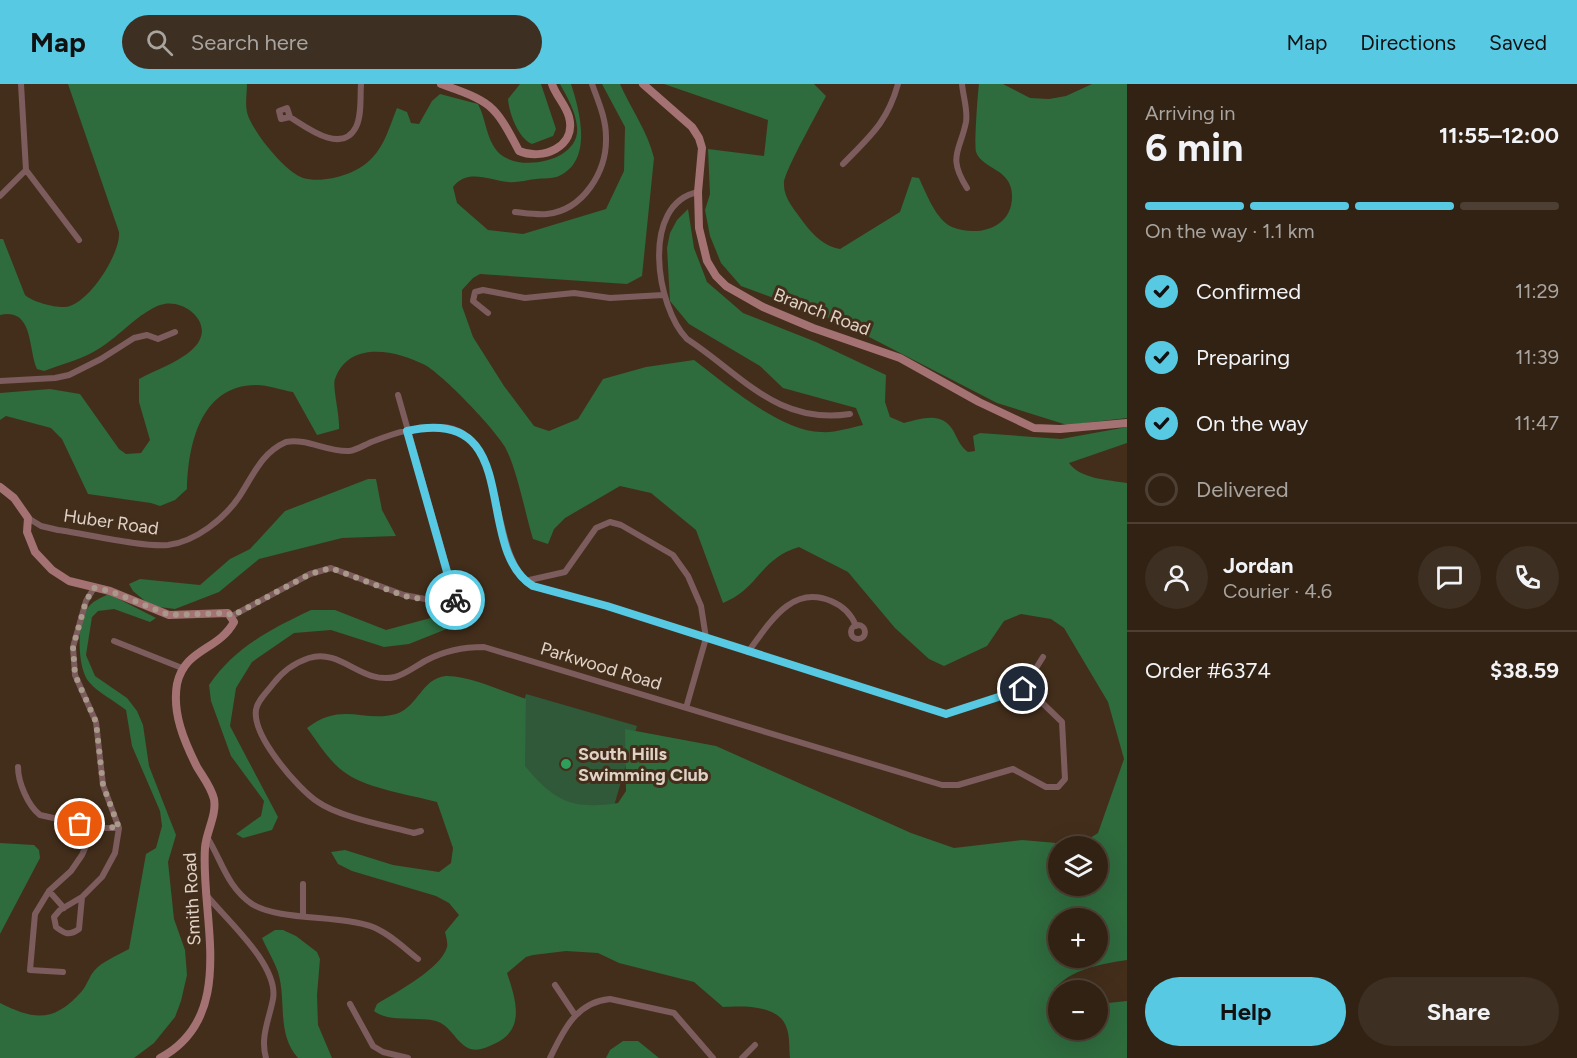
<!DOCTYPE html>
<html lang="en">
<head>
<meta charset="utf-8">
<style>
  :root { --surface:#322214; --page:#3d2f22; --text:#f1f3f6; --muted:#a8a4a0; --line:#4d3f34; --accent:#57c9e2 }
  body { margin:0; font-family:Figtree,sans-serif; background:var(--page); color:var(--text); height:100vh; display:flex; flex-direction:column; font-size:22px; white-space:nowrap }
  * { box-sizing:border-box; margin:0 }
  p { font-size:20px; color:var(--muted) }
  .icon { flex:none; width:33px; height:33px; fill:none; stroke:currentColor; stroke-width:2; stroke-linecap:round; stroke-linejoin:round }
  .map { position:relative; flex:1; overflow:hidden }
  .drawer { display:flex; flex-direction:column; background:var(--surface); width:450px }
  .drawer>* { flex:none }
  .buttons { position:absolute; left:1048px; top:752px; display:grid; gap:12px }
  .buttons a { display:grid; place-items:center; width:60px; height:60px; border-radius:50%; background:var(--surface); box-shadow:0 6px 24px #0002,0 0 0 2px var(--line); font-size:30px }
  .pin { position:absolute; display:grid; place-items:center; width:51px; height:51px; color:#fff; margin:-26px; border:3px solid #fff; border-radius:50%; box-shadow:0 2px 6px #0007 }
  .courier { position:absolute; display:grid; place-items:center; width:60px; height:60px; margin:-30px; border:4px solid #57c9e2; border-radius:50%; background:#fff; color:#222; box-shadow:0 2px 8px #0007 }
  .overview em { font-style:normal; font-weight:700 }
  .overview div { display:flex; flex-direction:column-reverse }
  .overview { display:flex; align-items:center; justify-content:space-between; height:102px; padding:0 18px }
  h1 { font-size:39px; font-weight:700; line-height:45px }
  .bar { display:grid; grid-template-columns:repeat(4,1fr); gap:9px 6px; align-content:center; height:72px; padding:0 18px }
  .bar i { height:8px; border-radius:4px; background:var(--line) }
  .bar .current { background:var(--accent) }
  .bar p { grid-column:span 4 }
  .line { display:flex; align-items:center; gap:15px; padding:0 18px; border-top:2px solid var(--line) }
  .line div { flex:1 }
  .round { display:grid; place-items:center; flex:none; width:63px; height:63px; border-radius:32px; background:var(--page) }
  ol { padding:0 18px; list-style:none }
  li { display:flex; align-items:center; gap:18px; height:66px }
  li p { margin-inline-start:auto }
  li .icon { padding:6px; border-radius:50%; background:var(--accent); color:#111; stroke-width:4 }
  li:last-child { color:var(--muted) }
  li i { width:33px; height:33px; border:3px solid var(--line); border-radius:50% }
  .primary-button { display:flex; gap:12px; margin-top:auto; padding:12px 18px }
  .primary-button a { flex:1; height:69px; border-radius:36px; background:var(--accent); color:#111; font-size:24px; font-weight:700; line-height:69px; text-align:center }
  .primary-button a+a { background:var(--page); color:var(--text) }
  header { display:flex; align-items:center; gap:36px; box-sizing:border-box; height:84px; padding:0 30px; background:var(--accent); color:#111 }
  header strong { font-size:28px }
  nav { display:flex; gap:33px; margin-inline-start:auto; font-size:21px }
  .search { width:420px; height:54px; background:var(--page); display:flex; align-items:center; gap:15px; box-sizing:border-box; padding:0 21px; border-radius:33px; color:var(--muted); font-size:22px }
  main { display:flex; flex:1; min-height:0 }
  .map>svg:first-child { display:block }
  .green { fill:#305939 }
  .forest { fill:#2e6b3d; fill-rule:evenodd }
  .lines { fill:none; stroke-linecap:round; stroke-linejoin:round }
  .street { stroke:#7d5c5d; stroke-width:6 }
  .secondary { stroke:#a57274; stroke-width:8 }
  .done { stroke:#a9998b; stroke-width:6; stroke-dasharray:0 10.8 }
  .route { stroke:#57c9e2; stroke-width:8 }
  .leisure-dot { fill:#2e9e5b; stroke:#432e1b; stroke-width:2 }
  .labels { text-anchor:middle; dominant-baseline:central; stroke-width:6; stroke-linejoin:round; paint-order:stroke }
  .street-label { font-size:18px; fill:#e0d2c7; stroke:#432e1b }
  .poi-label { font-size:18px; font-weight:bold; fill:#e0d2c7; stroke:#432e1b; text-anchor:start }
</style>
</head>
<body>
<header>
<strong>Map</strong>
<div class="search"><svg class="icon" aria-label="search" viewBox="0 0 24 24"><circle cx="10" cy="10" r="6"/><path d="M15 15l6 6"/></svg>Search here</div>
<nav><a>Map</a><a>Directions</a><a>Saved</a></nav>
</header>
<main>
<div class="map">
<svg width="1127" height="974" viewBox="0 0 1127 974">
  <rect width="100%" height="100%" fill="#432e1b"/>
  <path class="green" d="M526,610L637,642L606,750L496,718Z"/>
  <path class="forest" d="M68,0H247C247,9 245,19 247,28C251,46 285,88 303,94C324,100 358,90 372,74C385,61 390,41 397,24L407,28L411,39L419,40L432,17L440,10L478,20C486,35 486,54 497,67C516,90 581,78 577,43C576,28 567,13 560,0H571C580,27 593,77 559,92C553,95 543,94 536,95C527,96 517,99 508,98C489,96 467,84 453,103L457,119L488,146L523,150L606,125L624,87L625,43L602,0H620C631,25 648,48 654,74L642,192L627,200L480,190L473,194L462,206V222L473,253L504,302L534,342L549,347L578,335L603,295L646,283L694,276C726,300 781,348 821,348C834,349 850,344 863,341L856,324L783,304L760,282L689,240L670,217L667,164L670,149L677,136L688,125L694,164L707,198L743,229L816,258L886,291L885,318L890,333L904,339C923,334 943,327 954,348C958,356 961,363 968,368L975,367L973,352L980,349L1061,355L1127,343V359L1069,379C1080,395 1109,396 1127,399V876C1100,880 1072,885 1054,905L1059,918V945H1098V920L1127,917V974H790C789,965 790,954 787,945C780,920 743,922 723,923L694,898L619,879L598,869L566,867L533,871L526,873L507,889C516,916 526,946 494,960C486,964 476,968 468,964C456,958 450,941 436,937C418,932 389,939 374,927L377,920C396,908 441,885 447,863C448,859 446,852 445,848L459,831L449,819L436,812L352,787L338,780L331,768L345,766L393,781L439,788L451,779L453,764L437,718C411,711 369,705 347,690C330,679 319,660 307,644C342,617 364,639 396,630C418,623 422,594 446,592C468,591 504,608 526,615L525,682C554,717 572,726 618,719L626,707L625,645L716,662L911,749L954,764L1022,756L1068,760L1084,758L1098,749L1124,675L1108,618L1064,544L1051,535L1021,530L1004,537L987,562L944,582L929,575L895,544L848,488L799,463C759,475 760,504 723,519L696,446L651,409L620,402L565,434L554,445L548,460L533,455C525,429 517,385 505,363C494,344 443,291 425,281C396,266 349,256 335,295C332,302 340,331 339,345L317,351L293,308C281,306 268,301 256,301C200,301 188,362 187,405L175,416L160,422L151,419L88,410L62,355L51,344L6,332L0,336V309L50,305L80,310L119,365L126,370L141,369L150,356L139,318V295C157,285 186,276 198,259C213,236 181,213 160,221C140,228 118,253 100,264C84,275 62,280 44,287L37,285C28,266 34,223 0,231V155H3L25,211C33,218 55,224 66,223C89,220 121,169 119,148ZM1059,762H1098V801H1059ZM1059,834H1098V873H1059Z
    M520,0H541L556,45L553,52L532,60C518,54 509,29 508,15Z
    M664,0H814L826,12C819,26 784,88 784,99C783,114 796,127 804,139C813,151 825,163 840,165L900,128L912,93L919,94C926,109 936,136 952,143C977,153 1013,145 1012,111C1011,84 983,86 976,68C974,63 978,5 979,0H1003L1030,14L1049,15L1066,12L1092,0H1127V334L1067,341L997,319L842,239L741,202L721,179L710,152L705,126L710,110L708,65L764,72L768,36Z
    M368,395H376L382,426L396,452L342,454L259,475L219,508L175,525L151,522L133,507L129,500L140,495L200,501L230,475L250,465L285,427Z
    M109,510L156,534L150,538L114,525L98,527L92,533L86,571L95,592L127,614L137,627L143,641L149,682L176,751L168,778L174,835L185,866L187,891L181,917L175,933L154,959L134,974H0V919C34,936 54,939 82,907C87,901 89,893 94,887C101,878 118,871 129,865L146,770L156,764L162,742L160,727L132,662L126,626C115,617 98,609 89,598C77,584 77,540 86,526C92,517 100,514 109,510Z
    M311,526H335L386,546L438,532L455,535L454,542L409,560L384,563L331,546L294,549L252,578L236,604L230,642L278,733L272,746L243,754L236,750L261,732L264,717L231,672L211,617L209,601C235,563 271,545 311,526Z
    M0,759L34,761L39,766L40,774L0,850Z
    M275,846H283L296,852L317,868L320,875L317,911L318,941L332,974H298C276,949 287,918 278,888C274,877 267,865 262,854Z
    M623,957H638L659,974H606L610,966Z"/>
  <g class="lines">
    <path class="street" d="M21,0L26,86L79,156
      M962,0C963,12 968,26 966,38C960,68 947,72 967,104
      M290,33L281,35L279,27L287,24L290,33C306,43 342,71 356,43C362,31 360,13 361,0
      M843,80C870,52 887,39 898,0
      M698,108C640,120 656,223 687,255C742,291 777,341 850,330
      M0,112L26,86
      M515,128C525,129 537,131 547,130C583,126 607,88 606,53C606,34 598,17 592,0
      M488,229L473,217L475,208L483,206L525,214L574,209L610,214L663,211
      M0,297L55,294L69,291L101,275L134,254L147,251L158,255L175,248
      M398,311L460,530
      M28,434L41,442L58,446C87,450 141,463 168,461C195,458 224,435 239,413C253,392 261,369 286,358C307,354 327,368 349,367C358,366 365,360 374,357C395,349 417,342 441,343C510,345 485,472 533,502L607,522L946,630L1023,605
      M525,497L565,488L596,444L610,438L621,441L673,471L688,492L701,522L706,554L686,624
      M232,532L310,490L331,484L404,511L457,521
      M851 548a7 7 0 1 1 14 0a7 7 0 1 1-14 0Z
      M114,557L182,584
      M748,568C769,540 791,500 831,517C843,522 851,529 856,542
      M1023,605L1043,573
      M18,683C18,698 28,722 40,731L98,744H119
      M421,747L414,749C388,742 339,733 318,718C298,705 252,652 256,626C257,617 267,608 273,600C282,588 294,579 309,574C341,564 362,601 395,593C406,590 417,581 427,576C446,566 464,563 484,563L942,701H958L1013,685L1046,703H1058L1065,695L1062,638L1030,607L1023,605
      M207,753C222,777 227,803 252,820C278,837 343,831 373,843C390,850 404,864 418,875
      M49,807L64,824
      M82,813L60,826L54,833L56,843C65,850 69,852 79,845L82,813L102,793L115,769L119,744L103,701L96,638L75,591L73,563L86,517L94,504
      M208,813C228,837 279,882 273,915C269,936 260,953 266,974
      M303,831V800
      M63,888L30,886L35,830L49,807L71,787L82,771L94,743
      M555,901L575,931
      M350,920L373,962L383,968L408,974
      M550,974C563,947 576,918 610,915L674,929L713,974
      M742,974L755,961"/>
    <path class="secondary" d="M441,0C491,18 494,19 519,67C542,77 577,63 569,33C566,21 556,12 552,0
      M643,0L692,43L699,54L702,64L698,108L699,144L707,177L716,192L726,202L763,223L813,244L900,274L979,318L1034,344L1060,345L1127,339
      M0,403L14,414L28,434L27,448L35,468L52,486L69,497L110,507L169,531L228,529L234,538C218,567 185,564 177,600C172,629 184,657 197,683C203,693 211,703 214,715C217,731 206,748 205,764C200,832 239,932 160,974"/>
  </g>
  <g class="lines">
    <path class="done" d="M80,740L119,744L103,701L96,638L75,591L73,563L86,517L94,504L110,507L169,531L228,529L232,532L310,490L331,484L404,512L457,521L455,516"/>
    <path class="route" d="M455,516L407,347C527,320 471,464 533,502L607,522L946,630L1023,605"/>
  </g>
  <circle class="leisure-dot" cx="566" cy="680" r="6"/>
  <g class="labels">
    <g class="street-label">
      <text transform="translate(822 228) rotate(21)">Branch Road</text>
      <text transform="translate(111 438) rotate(8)">Huber Road</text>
      <text transform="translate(601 582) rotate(17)">Parkwood Road</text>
      <text transform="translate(192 815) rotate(-93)">Smith Road</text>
    </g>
    <g class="poi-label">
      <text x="578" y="670">South Hills<tspan x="578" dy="21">Swimming Club</tspan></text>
    </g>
  </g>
</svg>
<div class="buttons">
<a><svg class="icon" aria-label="layers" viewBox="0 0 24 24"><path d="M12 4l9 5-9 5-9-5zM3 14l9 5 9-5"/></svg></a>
<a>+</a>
<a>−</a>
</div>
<div class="pin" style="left:80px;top:740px;background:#ea580c"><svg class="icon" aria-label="bag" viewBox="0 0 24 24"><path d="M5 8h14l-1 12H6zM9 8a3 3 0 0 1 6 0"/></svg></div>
<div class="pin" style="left:1023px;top:605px;background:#1f2937"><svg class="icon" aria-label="home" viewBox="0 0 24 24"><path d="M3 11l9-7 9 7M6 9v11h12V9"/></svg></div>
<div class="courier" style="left:455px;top:516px"><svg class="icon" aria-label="bike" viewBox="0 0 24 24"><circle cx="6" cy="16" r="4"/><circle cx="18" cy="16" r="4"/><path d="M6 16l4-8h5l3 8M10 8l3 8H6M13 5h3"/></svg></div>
</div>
<section class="drawer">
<div class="overview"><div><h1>6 min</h1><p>Arriving in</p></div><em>11:55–12:00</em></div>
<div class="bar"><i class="current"></i><i class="current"></i><i class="current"></i><i></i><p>On the way · 1.1 km</p></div>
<ol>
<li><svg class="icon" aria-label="check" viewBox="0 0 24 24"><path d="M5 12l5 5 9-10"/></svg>Confirmed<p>11:29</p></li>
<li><svg class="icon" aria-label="check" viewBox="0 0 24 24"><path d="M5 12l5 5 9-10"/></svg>Preparing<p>11:39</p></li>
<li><svg class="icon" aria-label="check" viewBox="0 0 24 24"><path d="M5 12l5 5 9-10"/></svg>On the way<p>11:47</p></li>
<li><i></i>Delivered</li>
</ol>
<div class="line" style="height:108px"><a class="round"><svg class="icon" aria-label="person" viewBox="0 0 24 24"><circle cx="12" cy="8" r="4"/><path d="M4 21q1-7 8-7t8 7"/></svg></a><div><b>Jordan</b><p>Courier · 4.6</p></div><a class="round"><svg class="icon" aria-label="chat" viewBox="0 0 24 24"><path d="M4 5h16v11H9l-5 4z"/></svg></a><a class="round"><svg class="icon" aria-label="phone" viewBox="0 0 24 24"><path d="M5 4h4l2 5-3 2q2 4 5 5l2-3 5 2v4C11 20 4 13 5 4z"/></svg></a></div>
<div class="line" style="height:78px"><div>Order #6374</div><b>$38.59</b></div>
<div class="primary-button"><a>Help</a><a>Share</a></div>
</section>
</main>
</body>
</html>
